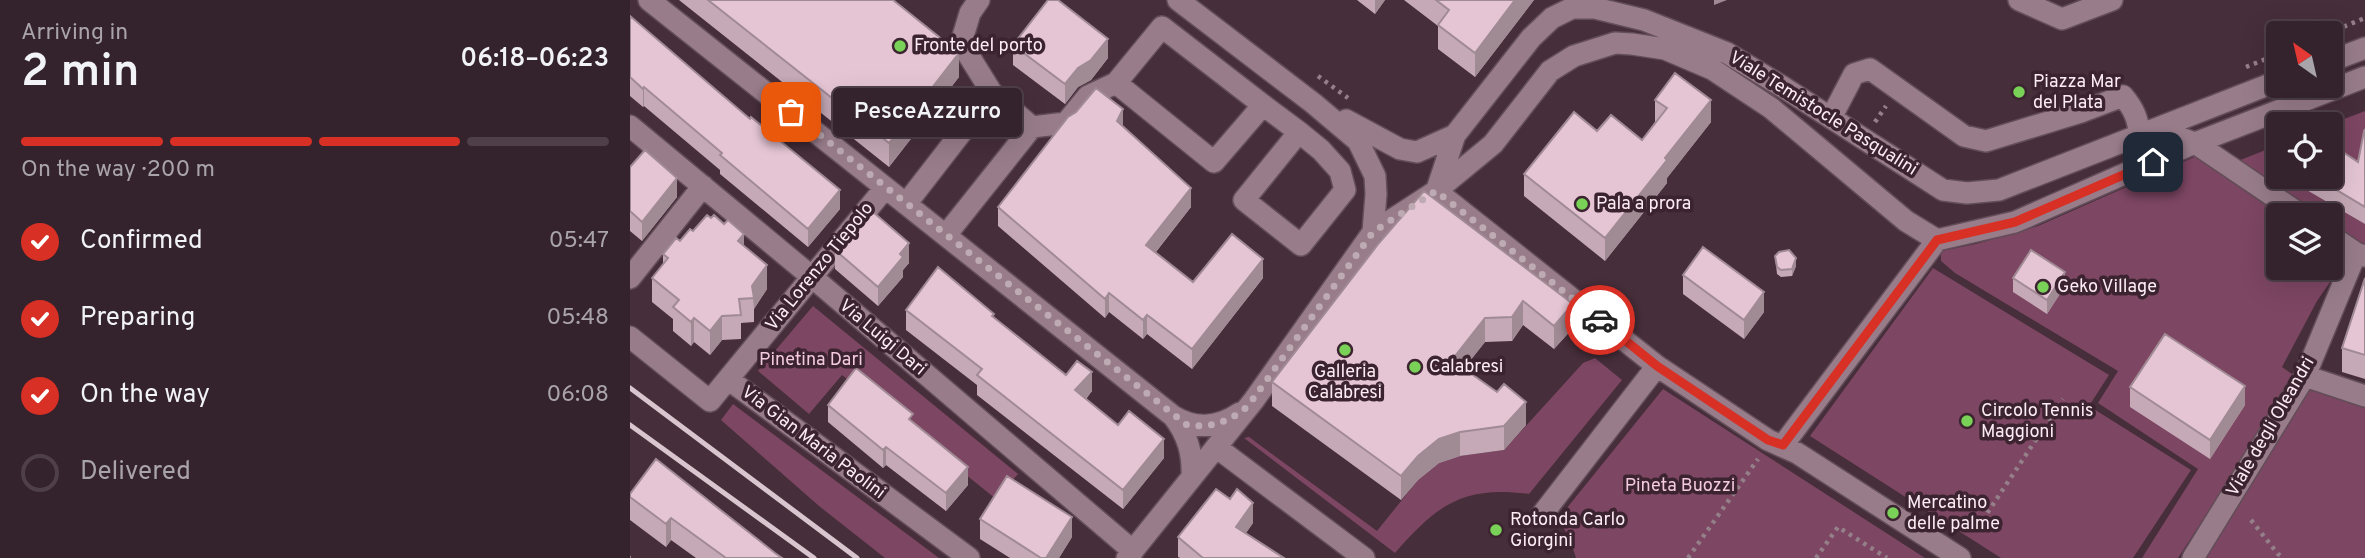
<!DOCTYPE html>
<html lang="en">
<head>
<meta charset="utf-8">
<style>
  :root { --surface:#34222c; --page:#3f2f38; --text:#f1f3f6; --muted:#a9a4a9; --line:#4e3f48; --accent:#d93025 }
  body { margin:0; font-family:Overpass,sans-serif; background:var(--page); color:var(--text); height:100vh; display:flex; flex-direction:column; font-size:26px; white-space:nowrap }
  * { box-sizing:border-box; margin:0 }
  p { font-size:23px; color:var(--muted) }
  .icon { flex:none; width:38px; height:38px; fill:none; stroke:currentColor; stroke-width:2; stroke-linecap:round; stroke-linejoin:round }
  .map { position:relative; flex:1; overflow:hidden }
  .sheet { display:flex; flex-direction:column; background:var(--surface); width:630px }
  .sheet>* { flex:none }
  .needle { width:46px; rotate:326deg }
  .fabs { position:absolute; left:1636px; top:21px; display:grid; gap:14px }
  .fabs a { display:grid; place-items:center; width:77px; height:77px; border-radius:7px; background:var(--surface); box-shadow:0 7px 28px #0002,0 0 0 2px var(--line); font-size:35px }
  .pin { position:absolute; display:grid; place-items:center; width:60px; height:60px; color:#fff; margin:-30px; border-radius:14px; box-shadow:0 4px 10px #0006 }
  .courier { position:absolute; display:grid; place-items:center; width:70px; height:70px; margin:-35px; border:5px solid #d93025; border-radius:50%; background:#fff; color:#222; box-shadow:0 2px 9px #0007 }
  .bubble { position:absolute; height:49px; border-radius:7px; background:var(--surface); box-shadow:0 7px 28px #0002,0 0 0 2px var(--line); font-size:23px; font-weight:600; line-height:49px; text-align:center }
  .headline em { font-style:normal; font-weight:600 }
  .headline div { display:flex; flex-direction:column-reverse }
  .headline { display:flex; align-items:center; justify-content:space-between; height:119px; padding:0 21px }
  h1 { font-size:46px; font-weight:600; line-height:52px }
  .bar { display:grid; grid-template-columns:repeat(4,1fr); gap:10px 7px; align-content:center; height:84px; padding:0 21px }
  .bar i { height:9px; border-radius:5px; background:var(--line) }
  .bar .active { background:var(--accent) }
  .bar p { grid-column:span 4 }
  ol { padding:0 21px; list-style:none }
  li { display:flex; align-items:center; gap:21px; height:77px }
  li p { margin-inline-start:auto }
  li .icon { padding:7px; border-radius:50%; background:var(--accent); color:#fff; stroke-width:4 }
  li:last-child { color:var(--muted) }
  li i { width:38px; height:38px; border:4px solid var(--line); border-radius:50% }
  main { display:flex; flex:1; min-height:0 }
  .map>svg:first-child { display:block }
  .green { fill:#7d4663 }
  .lines { fill:none; stroke-linecap:round; stroke-linejoin:round }
  .minor-casing { stroke:#624d58; stroke-width:24 }
  .path { stroke:#95808a; stroke-width:4.5; stroke-dasharray:3.5 5; stroke-linecap:butt }
  .minor { stroke:#987c8a; stroke-width:21 }
  .rail { stroke:#d8c5ce; stroke-width:5 }
  .wall { fill:#c5a9b6 }
  .shaded-wall { fill:#a08a94 }
  .building { fill:#e5c5d4; stroke:#a08a94; stroke-width:2 }
  .done { stroke:#bdaab3; stroke-width:7; stroke-dasharray:0 12.6 }
  .route { stroke:#d93025; stroke-width:9 }
  .poi-dot { fill:#79d157; stroke:#3b2430; stroke-width:2.5 }
  .labels { text-anchor:middle; dominant-baseline:central; stroke-width:7; stroke-linejoin:round; paint-order:stroke }
  .poi-label { font-size:18px; fill:#fdecf4; stroke:#3b2430; text-anchor:start }
  .street-label { font-size:18px; fill:#fdecf4; stroke:#3b2430 }
  .park-label { font-size:18px; fill:#f3cade; stroke:#3b2430 }
</style>
</head>
<body>
<main>
<section class="sheet">
<div class="headline"><div><h1>2 min</h1><p>Arriving in</p></div><em>06:18–06:23</em></div>
<div class="bar"><i class="active"></i><i class="active"></i><i class="active"></i><i></i><p>On the way · 200 m</p></div>
<ol>
<li><svg class="icon" aria-label="check" viewBox="0 0 24 24"><path d="M5 12l5 5 9-10"/></svg>Confirmed<p>05:47</p></li>
<li><svg class="icon" aria-label="check" viewBox="0 0 24 24"><path d="M5 12l5 5 9-10"/></svg>Preparing<p>05:48</p></li>
<li><svg class="icon" aria-label="check" viewBox="0 0 24 24"><path d="M5 12l5 5 9-10"/></svg>On the way<p>06:08</p></li>
<li><i></i>Delivered</li>
</ol>
</section>
<div class="map">
<svg width="1735" height="558" viewBox="0 0 1735 558">
  <rect width="100%" height="100%" fill="#462e3a"/>
  <path class="green" d="M1735,111V250L1701,228V215H1682L1603,163L1648,145V177H1701V124Z
    M1569,155L1659,215H1648V268H1701V244L1718,256L1687,301L1652,367L1666,377L1548,558H1512L1568,469L1468,403L1488,371L1325,273L1311,261V251L1346,244L1408,226Z
    M1303,268L1479,375L1459,406L1561,470L1503,558H1371L1180,436Z
    M183,306L388,474L366,499L212,375L179,414L128,371Z
    M965,358L992,380L899,494C833,485 807,505 765,553L614,438L619,437L747,531L788,480L809,463L830,456L874,450L953,363Z
    M1680,385L1735,404V558H1571Z
    M1033,389L1295,558H946L939,537L928,519Z
    M103,404L309,558H255L189,506L91,420Z"/>
  <g class="lines">
    <defs>
      <path id="minor" d="M19,0L543,416C566,430 588,428 610,413
        M548,0L683,103L728,141L745,176L746,194L743,232
        M1389,0L1432,19L1482,0
        M532,27L633,105L584,162L486,83Z
        M1701,61L1735,48
        M633,105L669,132
        M1201,118L1224,74L1240,69L1334,136L1356,141L1451,112L1493,96C1503,108 1509,119 1509,136
        M716,120L770,149L787,152L825,135
        M0,126L182,277L503,551
        M402,127L436,123L458,96L486,83
        M669,132L691,150L710,171L715,190L671,245L614,200Z
        M1554,139L1565,143L1671,215
        M807,189L825,135L901,38L922,18L942,8H965L1014,20L1097,53L1153,87L1313,190L1337,193L1369,190L1648,81
        M806,191L1027,366L1138,440L1167,453L1330,558
        M276,204L362,93
        M316,235L402,127L362,93L331,43L340,13L349,0
        M1701,236L1726,253L1735,256
        M0,278L73,186
        M0,337L80,401L98,379L339,558
        M1675,376L1735,396
        M98,379L255,188
        M543,416C558,435 563,454 562,477
        M1153,445L1307,240
        M586,447L734,558
        M911,516L1027,366
        M497,558L624,400L743,232L806,191L863,144L920,71L944,56L985,43L1002,44L1035,49L1082,69L1141,108L1276,221L1307,240L1385,222L1565,143L1735,77
        M1563,558L1675,376L1726,253"/>
    </defs>
    <use href="#minor" class="minor-casing"/>
    <path class="path" d="M1698,33L1735,18
      M1616,67L1648,54
      M688,76L718,98
      M1245,122L1256,106
      M1621,520L1648,554L1654,558
      M1348,527L1433,399
      M0,558H1
      M1058,558L1128,459
      M1186,558L1208,527L1257,558"/>
    <use href="#minor" class="minor"/>
    <path class="rail" d="M0,388L227,558
      M0,425L184,558"/>
  </g>
  <path class="wall" d="M49,0H263L329,77L259,167Z
    M727,0H755L745,14Z
    M774,0H904L845,77L808,49V26Z
    M0,16L210,209L178,247L90,174V170L14,106L13,107L0,96Z
    M383,45L478,58L461,80L448,87L435,104L383,65Z
    M1025,100L1081,122L1037,178V183L975,261L894,196V174L967,131L1012,140L1025,122Z
    M493,127L561,207L526,252L563,282L633,278L562,369L517,334L513,339L479,312L475,318L368,226V207Z
    M1735,129V224L1675,189V177H1701L1728,162Z
    M0,167L47,197L12,241L0,231Z
    M794,191L943,328L924,349L893,325L882,341L855,342L834,368L896,425L874,450L830,456L809,463L788,480L771,500L642,406V382Z
    M233,225L279,263L273,270V277L248,306L205,269V250Z
    M63,231L114,247L137,289L124,309V322L111,323V339L92,340L80,355L64,342L61,346L43,331V319L22,302V278L33,265V254Z
    M1145,256L1166,266L1162,276L1151,277L1147,274Z
    M1053,275L1134,312L1114,339L1053,294Z
    M1383,278L1435,286L1417,314L1383,292Z
    M1735,278V379L1712,372V348Z
    M276,310L364,318L436,375L462,391L456,399L488,425L534,458L493,509L347,395V385L276,330Z
    M1500,387L1615,405L1580,459L1500,407Z
    M198,405L283,423L338,485L316,511L256,465L253,468L198,422Z
    M0,494L152,558H66L41,540L36,547L0,520Z
    M350,519L442,537L429,558H380L350,539Z
    M623,523L616,533L654,558H550L548,557V537Z"/>
  <path class="shaded-wall" d="M745,0H755L745,14Z
    M885,0H904L845,77V53Z
    M1084,0H1097L1084,5Z
    M478,39V58L461,80L448,87L435,104V84L448,68Z
    M329,53V77L259,167V143Z
    M14,87V106L13,107V89Z
    M1081,100V122L1037,178V183L975,261V238L1035,158Z
    M493,109V128L487,121Z
    M47,178V197L12,241V222Z
    M561,188V207L516,264V245Z
    M210,190V209L178,247V229Z
    M114,234V258L108,241Z
    M279,243V263L273,270V277L248,306V287L270,254Z
    M1166,258V266L1162,276V269Z
    M633,259V278L562,369V349Z
    M137,265V289L124,309L122,286Z
    M1435,272V286L1417,314V300Z
    M1134,292V312L1114,339V320Z
    M479,293V312L475,318V299Z
    M893,301V325L882,341V317Z
    M943,304V328L924,349V326Z
    M517,315V334L513,339V320Z
    M92,316V340L80,355V331Z
    M64,318V342L61,346V322Z
    M855,318V342L822,384V360Z
    M462,372V391L445,410V390Z
    M1615,386V405L1580,459V440Z
    M896,402V425L874,450V426Z
    M830,432V456L809,463L788,480L771,500V476L788,456L809,439Z
    M534,439V458L493,509V490Z
    M256,447V465L253,468V450Z
    M338,467V485L316,511V493Z
    M623,503V523L606,546V527Z
    M442,517V537L429,558H416Z
    M41,518V540L36,547V524Z"/>
  <path class="building" d="M78,0H263L329,53L259,143Z
    M418,0H428L478,39L461,60L448,68L435,84L383,45Z
    M806,0H885L845,53L808,25L819,10Z
    M0,16L120,119L121,117L210,190L178,229L90,155L92,153L14,87L13,89L0,77Z
    M1045,73L1081,100L1035,158L1037,160L975,238L894,174L944,112L967,131L981,115L1012,140L1037,108L1025,100Z
    M466,88L493,109L487,121L561,188L516,245L563,282L602,234L633,259L562,349L517,315L513,320L479,293L475,299L368,207L438,117L446,112Z
    M1735,129V207L1685,177H1701V144L1728,162L1734,131Z
    M15,150L47,178L12,222L0,211V167Z
    M794,191L943,304L924,326L893,301L882,317L855,318L822,360L867,392L874,384L896,402L874,426L830,432L809,439L788,456L771,476L642,382L749,243Z
    M243,212L279,243L270,254L273,257L248,287L205,250L229,222L233,225Z
    M77,215L81,218L84,215L94,224L98,220L114,234L108,241L137,265L122,286L124,298L109,299L111,315L92,316L80,331L64,318L61,322L43,307L49,300L22,278L38,258L33,254L46,238L50,241L60,229L63,231Z
    M1073,247L1134,292L1114,320L1053,275Z
    M1159,250L1166,258L1162,269L1151,270L1147,267L1145,256L1149,252Z
    M1401,250L1435,272L1417,300L1383,278Z
    M308,267L364,314L362,316L436,375L447,361L462,372L445,390L488,425L499,411L534,439L493,490L347,375L352,369L276,310Z
    M1735,278V355L1712,348Z
    M1535,334L1615,386L1580,440L1500,387Z
    M226,368L283,414L279,419L338,467L316,493L256,447L253,450L198,405Z
    M26,459L145,553L152,558H96L41,518L36,524L0,497V494Z
    M377,476L442,517L416,558H411L350,519Z
    M586,489L600,499L607,489L623,503L606,527L654,558H573L548,537Z"/>
  <g class="lines">
    <path class="done" d="M161,112L557,425C582,428 599,422 618,406L743,232L806,191L970,320"/>
    <path class="route" d="M970,320L1027,366L1138,440L1153,445L1307,240L1385,222L1523,162"/>
  </g>
  <g class="poi-dot">
    <circle cx="270" cy="46" r="7"/>
    <circle cx="1389" cy="92" r="7"/>
    <circle cx="952" cy="204" r="7"/>
    <circle cx="1413" cy="287" r="7"/>
    <circle cx="715" cy="350" r="7"/>
    <circle cx="785" cy="367" r="7"/>
    <circle cx="1337" cy="421" r="7"/>
    <circle cx="1263" cy="513" r="7"/>
    <circle cx="866" cy="530" r="7"/>
  </g>
  <g class="labels">
    <g class="poi-label">
      <text x="284" y="46">Fronte del porto</text>
      <text x="1403" y="82">Piazza Mar<tspan x="1403" dy="21">del Plata</tspan></text>
      <text x="966" y="204">Pala a prora</text>
      <text x="1427" y="287">Geko Village</text>
      <text x="799" y="367">Calabresi</text>
      <text x="715" y="372" text-anchor="middle">Galleria<tspan x="715" dy="21">Calabresi</tspan></text>
      <text x="1351" y="411">Circolo Tennis<tspan x="1351" dy="21">Maggioni</tspan></text>
      <text x="1277" y="503">Mercatino<tspan x="1277" dy="21">delle palme</tspan></text>
      <text x="880" y="520">Rotonda Carlo<tspan x="880" dy="21">Giorgini</tspan></text>
    </g>
    <g class="street-label">
      <text transform="translate(1193 114) rotate(32)">Viale Temistocle Pasqualini</text>
      <text transform="translate(190 267) rotate(-51)">Via Lorenzo Tiepolo</text>
      <text transform="translate(252 338) rotate(40)">Via Luigi Dari</text>
      <text transform="translate(1641 427) rotate(-60)">Viale degli Oleandri</text>
      <text transform="translate(183 443) rotate(37)">Via Gian Maria Paolini</text>
    </g>
    <g class="park-label">
      <text x="181" y="360">Pinetina Dari</text>
      <text x="1050" y="486">Pineta Buozzi</text>
    </g>
  </g>
</svg>
<div class="fabs">
<a><svg class="needle" viewBox="-14 -14 28 28"><path d="M0-13l5 13h-10z" fill="#e53935"/><path d="M0 13l5-13h-10z" fill="#a9a4a9"/></svg></a>
<a><svg class="icon" aria-label="locate" viewBox="0 0 24 24"><circle cx="12" cy="12" r="6"/><path d="M12 2v4M12 18v4M2 12h4M18 12h4"/></svg></a>
<a><svg class="icon" aria-label="layers" viewBox="0 0 24 24"><path d="M12 4l9 5-9 5-9-5zM3 14l9 5 9-5"/></svg></a>
</div>
<div class="pin" style="left:161px;top:112px;background:#ea580c"><svg class="icon" aria-label="bag" viewBox="0 0 24 24"><path d="M5 8h14l-1 12H6zM9 8a3 3 0 0 1 6 0"/></svg></div>
<div class="pin" style="left:1523px;top:162px;background:#1f2937"><svg class="icon" aria-label="home" viewBox="0 0 24 24"><path d="M3 11l9-7 9 7M6 9v11h12V9"/></svg></div>
<div class="courier" style="left:970px;top:320px"><svg class="icon" aria-label="car" viewBox="0 0 24 24"><path d="M5 17H2v-5l4-1 3-4h7l3 4 3 1v5h-3M9 17h6M6 11h13"/><circle cx="7" cy="17" r="2"/><circle cx="17" cy="17" r="2"/></svg></div>
<div class="bubble" style="left:203px;top:88px;width:189px">PesceAzzurro</div>
</div>
</main>
</body>
</html>
